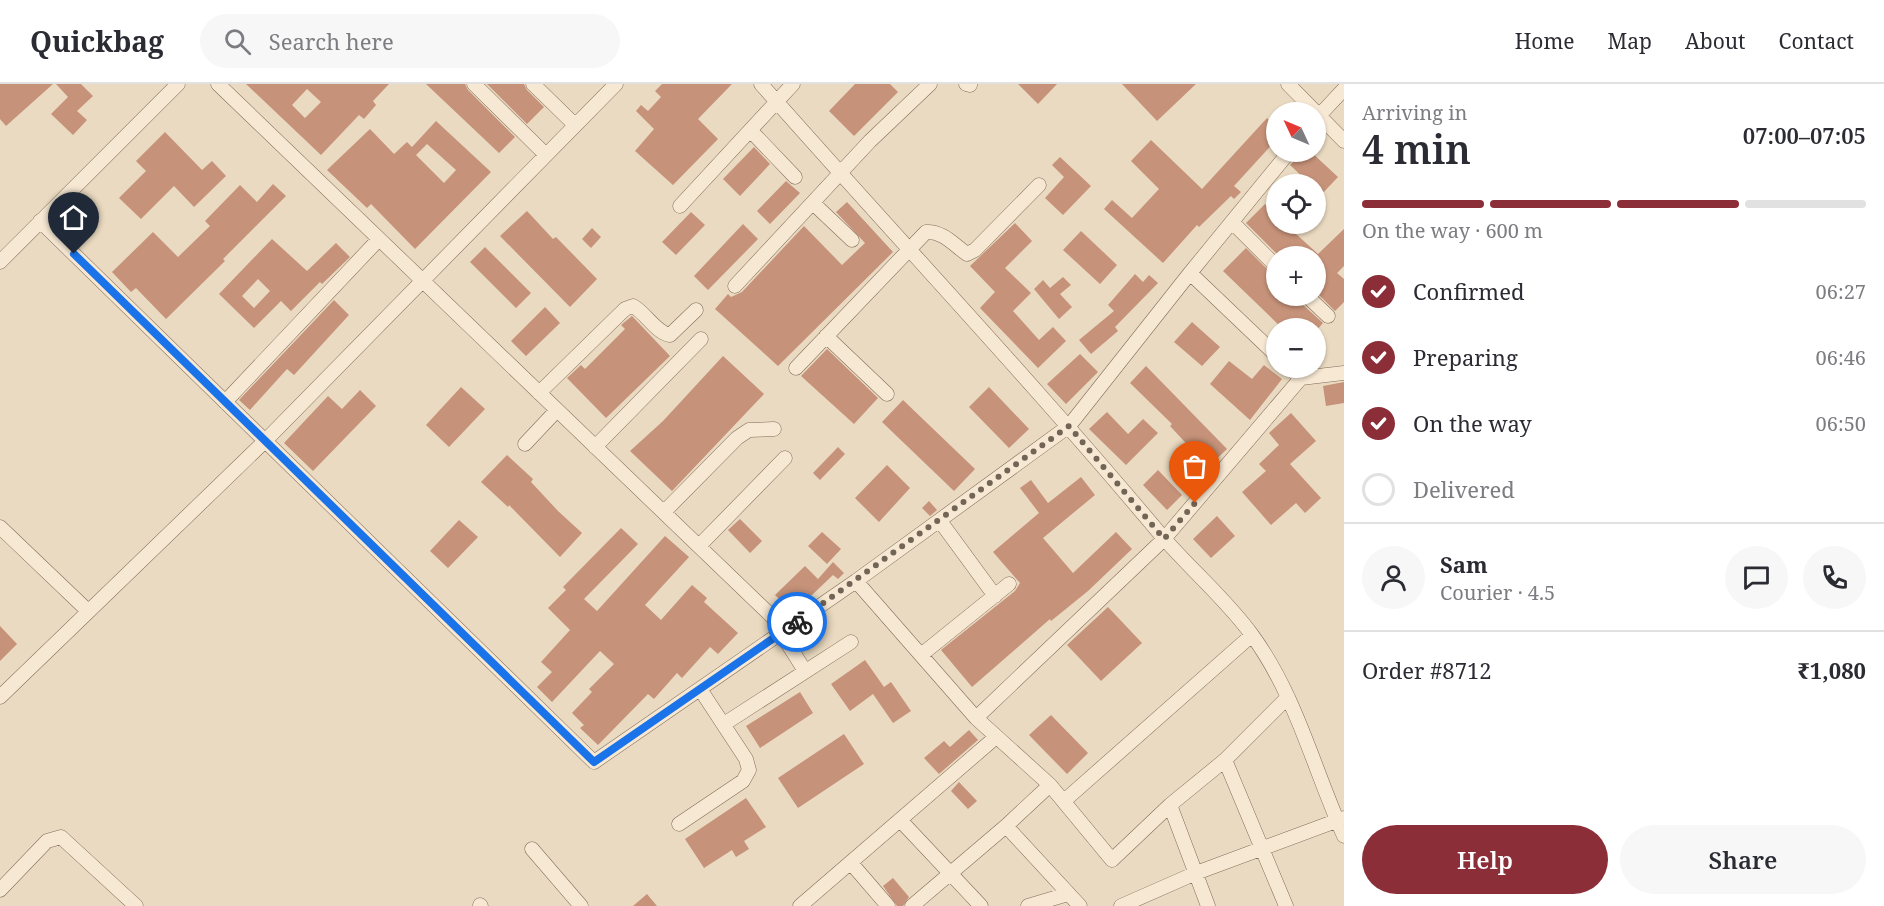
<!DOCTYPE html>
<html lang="en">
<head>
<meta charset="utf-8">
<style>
  :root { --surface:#fff; --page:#f7f7f7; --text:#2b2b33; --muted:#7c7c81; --line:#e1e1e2; --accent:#8c2e38 }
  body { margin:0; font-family:"Noto Serif",serif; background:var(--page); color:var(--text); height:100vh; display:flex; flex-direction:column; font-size:22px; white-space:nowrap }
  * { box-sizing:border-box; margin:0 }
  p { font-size:20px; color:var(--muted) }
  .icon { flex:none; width:33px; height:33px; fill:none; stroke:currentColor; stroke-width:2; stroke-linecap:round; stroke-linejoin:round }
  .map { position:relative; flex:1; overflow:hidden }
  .sheet { display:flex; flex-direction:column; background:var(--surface); width:540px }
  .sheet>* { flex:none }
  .needle { width:39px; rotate:314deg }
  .controls { position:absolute; left:1266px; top:18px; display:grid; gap:12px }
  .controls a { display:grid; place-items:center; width:60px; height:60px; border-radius:50%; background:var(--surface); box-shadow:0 2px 4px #0004; font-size:30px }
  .pin { position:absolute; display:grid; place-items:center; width:51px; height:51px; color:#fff; margin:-62px -26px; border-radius:50% 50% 50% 0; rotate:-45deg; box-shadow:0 0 6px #0007 }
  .pin .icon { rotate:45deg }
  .courier { position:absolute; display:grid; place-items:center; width:60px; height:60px; margin:-30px; border:4px solid #1a73e8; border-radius:50%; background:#fff; color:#222; box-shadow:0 2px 8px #0007 }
  .head em { font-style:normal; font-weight:600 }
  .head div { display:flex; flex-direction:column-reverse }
  .head { display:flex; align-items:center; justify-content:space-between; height:102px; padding:0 18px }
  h1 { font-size:39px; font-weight:600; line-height:45px }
  .bar { display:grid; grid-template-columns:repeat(4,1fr); gap:9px 6px; align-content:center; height:72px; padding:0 18px }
  .bar i { height:8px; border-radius:4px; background:var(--line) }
  .bar .current { background:var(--accent) }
  .bar p { grid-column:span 4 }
  .line { display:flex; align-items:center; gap:15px; padding:0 18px; border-top:2px solid var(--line) }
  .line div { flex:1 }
  .round { display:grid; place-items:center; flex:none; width:63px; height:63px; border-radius:32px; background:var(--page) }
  ol { padding:0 18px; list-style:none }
  li { display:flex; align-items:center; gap:18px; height:66px }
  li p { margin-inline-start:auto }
  li .icon { padding:6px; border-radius:50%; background:var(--accent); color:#fff; stroke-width:4 }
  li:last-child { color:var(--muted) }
  li i { width:33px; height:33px; border:3px solid var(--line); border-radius:50% }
  .cta { display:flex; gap:12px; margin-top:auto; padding:12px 18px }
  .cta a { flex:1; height:69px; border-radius:36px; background:var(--accent); color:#fff; font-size:24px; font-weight:600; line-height:69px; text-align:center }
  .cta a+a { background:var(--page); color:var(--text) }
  header { display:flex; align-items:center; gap:36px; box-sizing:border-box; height:84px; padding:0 30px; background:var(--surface); border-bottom:2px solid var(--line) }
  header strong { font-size:28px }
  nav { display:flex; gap:33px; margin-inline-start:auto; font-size:21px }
  .search { width:420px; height:54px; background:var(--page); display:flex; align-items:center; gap:15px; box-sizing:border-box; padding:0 21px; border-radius:33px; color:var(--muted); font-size:22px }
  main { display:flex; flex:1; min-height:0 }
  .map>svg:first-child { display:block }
  .building { fill:#c69279; fill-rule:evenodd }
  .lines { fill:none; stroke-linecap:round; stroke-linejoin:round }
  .minor-casing { stroke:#826b5a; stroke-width:15 }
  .minor { stroke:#f6e8d3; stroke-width:14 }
  .done { stroke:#736556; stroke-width:6; stroke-dasharray:0 10.8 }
  .route { stroke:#1a73e8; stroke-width:8 }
</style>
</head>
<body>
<header>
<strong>Quickbag</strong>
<div class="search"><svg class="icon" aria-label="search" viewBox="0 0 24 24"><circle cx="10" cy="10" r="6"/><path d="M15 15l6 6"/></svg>Search here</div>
<nav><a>Home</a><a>Map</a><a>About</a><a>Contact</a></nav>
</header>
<main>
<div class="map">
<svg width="1344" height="822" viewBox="0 0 1344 822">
  <rect width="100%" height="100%" fill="#eadac1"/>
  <path class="building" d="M0,0H53L6,42L0,35Z
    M56,0H81L93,12L77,27L87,36L73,51L51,30L68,13Z
    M246,0H389L373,17L376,21L364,35L359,31L321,71ZM307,5L321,18L305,34L292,21Z
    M426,0H465L468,6L515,53L499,69Z
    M487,0H524L527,6L544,23L527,40Z
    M662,0H732L698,35L718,55L673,101L635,67L654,45L636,27L641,21L648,27L661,13L655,7Z
    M855,0H890L898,8L854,52L829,27Z
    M1018,0H1057L1038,20Z
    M1122,0H1196L1157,37Z
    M1272,32L1276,36V56L1234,102L1241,108L1234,115L1231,112L1199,143L1197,141L1163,179L1104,125L1112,116L1132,134L1159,105L1131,77L1151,56L1202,105L1267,34L1269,36Z
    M436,37L491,88L415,165L371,120L367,124L327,86L370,45L394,70L407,58L412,63ZM427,60L456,86L444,99L416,71Z
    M165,48L202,86L212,77L226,92L194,123L174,102L141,135L119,114L146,87L136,77Z
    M754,63L770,80L740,112L723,95Z
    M1303,68H1311L1338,93L1321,111L1316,105V100H1310L1290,81Z
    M1060,73L1091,102L1063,131L1045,114L1064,93L1052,81Z
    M786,97L800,109L770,140L757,127Z
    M273,100L286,112L223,175L225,177L166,235L136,204L131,208L112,188L153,148L178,173L210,142L205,137L240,101L257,118Z
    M847,118L893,168L778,282L715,225L728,210L731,213L742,208L804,142L842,181L865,159L836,128Z
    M1265,120L1276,131V140H1285L1318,170L1344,145V182L1337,189L1344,195V218L1335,227L1316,208V172H1279L1246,139Z
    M527,127L553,155L556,153L597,195L570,223L500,152Z
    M691,128L705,141L676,171L662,158Z
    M1015,139L1032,157L1005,184L1031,209L1013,227L1039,256L1053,243L1066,257L1038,284L980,224L995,208L970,182Z
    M743,140L758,155L708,206L694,192Z
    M592,144L601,153L591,164L582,155Z
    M1081,147L1117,181L1100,200L1063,166Z
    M272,155L307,187L336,159L350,173L322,200L320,198L291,227L281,217L254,244L219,210ZM258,195L270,207L254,224L242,212Z
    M485,163L531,209L516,224L470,178Z
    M1246,164L1270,188L1276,191V212H1298L1301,219L1323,239L1316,247V244H1282L1223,187Z
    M1135,190L1143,198L1149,191L1158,199L1115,243L1118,247L1091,270L1079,256L1114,227L1108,221Z
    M1063,193L1071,201L1060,210L1072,223L1059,235L1034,205L1043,196L1050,204Z
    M334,216L349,231L294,291L287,285L250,326L239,316Z
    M545,223L560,239L526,272L511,257Z
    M632,232L670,272L606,334L567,294L581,281L585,285L625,245L621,241Z
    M1192,238L1220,263L1202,282L1174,258Z
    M827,265L878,314L854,340L801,292Z
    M1080,270L1098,288L1066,320L1047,300Z
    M723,272L764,310L672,407L630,367L663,337Z
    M1229,277L1252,295L1264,281L1282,295L1250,336L1210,300Z
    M1146,282L1227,365L1208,383L1170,342L1172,340L1130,299Z
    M1344,298V319L1326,322L1323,302Z
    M461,303L485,325L449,363L426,341Z
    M989,303L1029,345L1009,364L969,323Z
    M360,306L376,322L313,387L284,359L328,312L342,325Z
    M903,316L975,385L954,407L882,338Z
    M1107,328L1128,350L1143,335L1158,349L1126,381L1089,345Z
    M1291,329L1316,357L1290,380L1321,414L1305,429L1296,419L1271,441L1242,408L1266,387L1259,380L1279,361L1269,349Z
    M838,363L845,370L820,396L813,389Z
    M507,371L533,395L531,398L558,427L582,449L560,473L509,421L508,423L481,398Z
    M887,381L910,404L879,438L855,414Z
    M1158,386L1182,411L1167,426L1143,401Z
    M1081,393L1095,411L1043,454L1073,489L1116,448L1132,465L1088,507L1051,537L1050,535L972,603L941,566L1015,507L1020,499L993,468L1039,429L1020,404L1031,396L1048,419Z
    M929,417L937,426L930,432L922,424Z
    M1217,432L1235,452L1211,474L1193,455Z
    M740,435L762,457L750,469L728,446Z
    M459,436L478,453L448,484L430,467Z
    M621,444L638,460L584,515L597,527L665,452L689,473L645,521L661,536L692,501L707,514L704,518L738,549L718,570L710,563L682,594L677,589L654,615L648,610L598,661L580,644L584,641L572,629L592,608L589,605L614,580L600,567L552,618L537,603L552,588L541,578L570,546L548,524L566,506L563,503Z
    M822,448L841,465L827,480L808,462Z
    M833,478L844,489L838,495L833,491L793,529L775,511L805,482L818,495Z
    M1108,523L1142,559L1101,597L1067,561Z
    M0,542L17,560L0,577Z
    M865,576L884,603L891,598L911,627L893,639L873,610L850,627L831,600Z
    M800,608L813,629L760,664L746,642Z
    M1051,631L1088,669L1067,690L1029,651Z
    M969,646L978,656L939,690L924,674L944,657L950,663Z
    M844,650L864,680L798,724L778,694Z
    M959,698L977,717L968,725L951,707Z
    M746,714L766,743L744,757L749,765L736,773L732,766L704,784L685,755Z
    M893,794L909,813L903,822H897L883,802Z
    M647,810L657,822H633Z"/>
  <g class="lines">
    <defs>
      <path id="minor" d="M218,0L786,546
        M474,0L546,71
        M533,0L575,41
        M761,0C894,151 1032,297 1161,451C1190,485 1226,515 1252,551C1296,611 1314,686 1344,752
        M966,0L970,1
        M1288,0L1344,57
        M1316,35L1344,5
        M751,47L795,93
        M814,120L852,156
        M680,122L793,0
        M40,137L594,678L856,497L1069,342L1190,189L1289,68
        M1232,138L1276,182
        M0,178L178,0
        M1190,189L1276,271
        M735,202L870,57L930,0
        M1307,212L1328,232
        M826,252L887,310
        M796,284L926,148C943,147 954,161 967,170L975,166L1039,101
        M1301,294L1344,289
        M539,309L625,225L633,222C646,229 656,249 670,251L696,226
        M225,318L379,155
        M525,360L557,326
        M595,363L701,255
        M664,428L737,354L749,346L774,345
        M940,437L995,512
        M0,443L88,527
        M699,462L785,374
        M856,497L976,634L1050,701L1112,776L1170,721L1225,676L1288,613
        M781,549L805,587
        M921,571L1009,500
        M0,613L265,357L616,0
        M976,634L1164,455L1301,294L1290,284
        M724,640L851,558
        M1225,676L1286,822
        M1064,717L1252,551
        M1170,721L1208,822
        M901,737L981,822
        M679,740L743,697L749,686L746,675L700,605
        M1006,742L1080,822
        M532,765L581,822
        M851,779L888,822
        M0,806L47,757L61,753L136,822
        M480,821L481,822
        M800,822L996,653
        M912,822L1006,742L1050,701
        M1028,822L1068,810
        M1121,822L1196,789L1344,734"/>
    </defs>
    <use href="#minor" class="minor-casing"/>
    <use href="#minor" class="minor"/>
  </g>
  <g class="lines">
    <path class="done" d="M797,538L1069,342L1164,455L1195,419"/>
    <path class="route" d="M74,170L594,678L797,538"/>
  </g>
</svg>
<div class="controls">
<a><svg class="needle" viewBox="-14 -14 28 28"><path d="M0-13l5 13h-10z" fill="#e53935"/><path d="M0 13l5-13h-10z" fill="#7c7c81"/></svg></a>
<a><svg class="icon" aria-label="locate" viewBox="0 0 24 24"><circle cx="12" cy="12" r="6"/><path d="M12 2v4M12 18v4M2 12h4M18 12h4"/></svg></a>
<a>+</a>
<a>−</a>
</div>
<div class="pin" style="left:1195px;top:419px;background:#ea580c"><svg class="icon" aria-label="bag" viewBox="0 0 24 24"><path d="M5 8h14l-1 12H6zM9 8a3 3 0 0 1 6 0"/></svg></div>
<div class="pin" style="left:74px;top:170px;background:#1f2937"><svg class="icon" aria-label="home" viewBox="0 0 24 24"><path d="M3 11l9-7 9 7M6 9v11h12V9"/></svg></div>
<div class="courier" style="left:797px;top:538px"><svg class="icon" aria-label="bike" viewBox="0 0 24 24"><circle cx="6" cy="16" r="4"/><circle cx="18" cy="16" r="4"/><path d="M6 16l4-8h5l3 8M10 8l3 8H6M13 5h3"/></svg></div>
</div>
<section class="sheet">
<div class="head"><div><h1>4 min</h1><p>Arriving in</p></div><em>07:00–07:05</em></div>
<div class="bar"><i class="current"></i><i class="current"></i><i class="current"></i><i></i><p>On the way · 600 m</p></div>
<ol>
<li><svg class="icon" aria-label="check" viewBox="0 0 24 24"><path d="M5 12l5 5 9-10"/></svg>Confirmed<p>06:27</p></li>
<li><svg class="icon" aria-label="check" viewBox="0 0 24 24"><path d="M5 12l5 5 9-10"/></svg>Preparing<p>06:46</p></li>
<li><svg class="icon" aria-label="check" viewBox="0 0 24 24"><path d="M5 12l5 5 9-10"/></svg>On the way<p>06:50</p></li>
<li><i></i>Delivered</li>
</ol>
<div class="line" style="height:108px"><a class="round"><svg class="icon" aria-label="person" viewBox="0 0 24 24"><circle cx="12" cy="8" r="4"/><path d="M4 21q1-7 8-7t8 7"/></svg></a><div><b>Sam</b><p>Courier · 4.5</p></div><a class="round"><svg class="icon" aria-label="chat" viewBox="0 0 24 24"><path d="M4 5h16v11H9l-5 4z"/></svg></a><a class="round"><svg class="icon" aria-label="phone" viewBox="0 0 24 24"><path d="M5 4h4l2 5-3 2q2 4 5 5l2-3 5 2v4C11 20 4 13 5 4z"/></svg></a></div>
<div class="line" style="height:78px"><div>Order #8712</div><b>₹1,080</b></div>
<div class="cta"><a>Help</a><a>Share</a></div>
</section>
</main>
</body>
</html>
